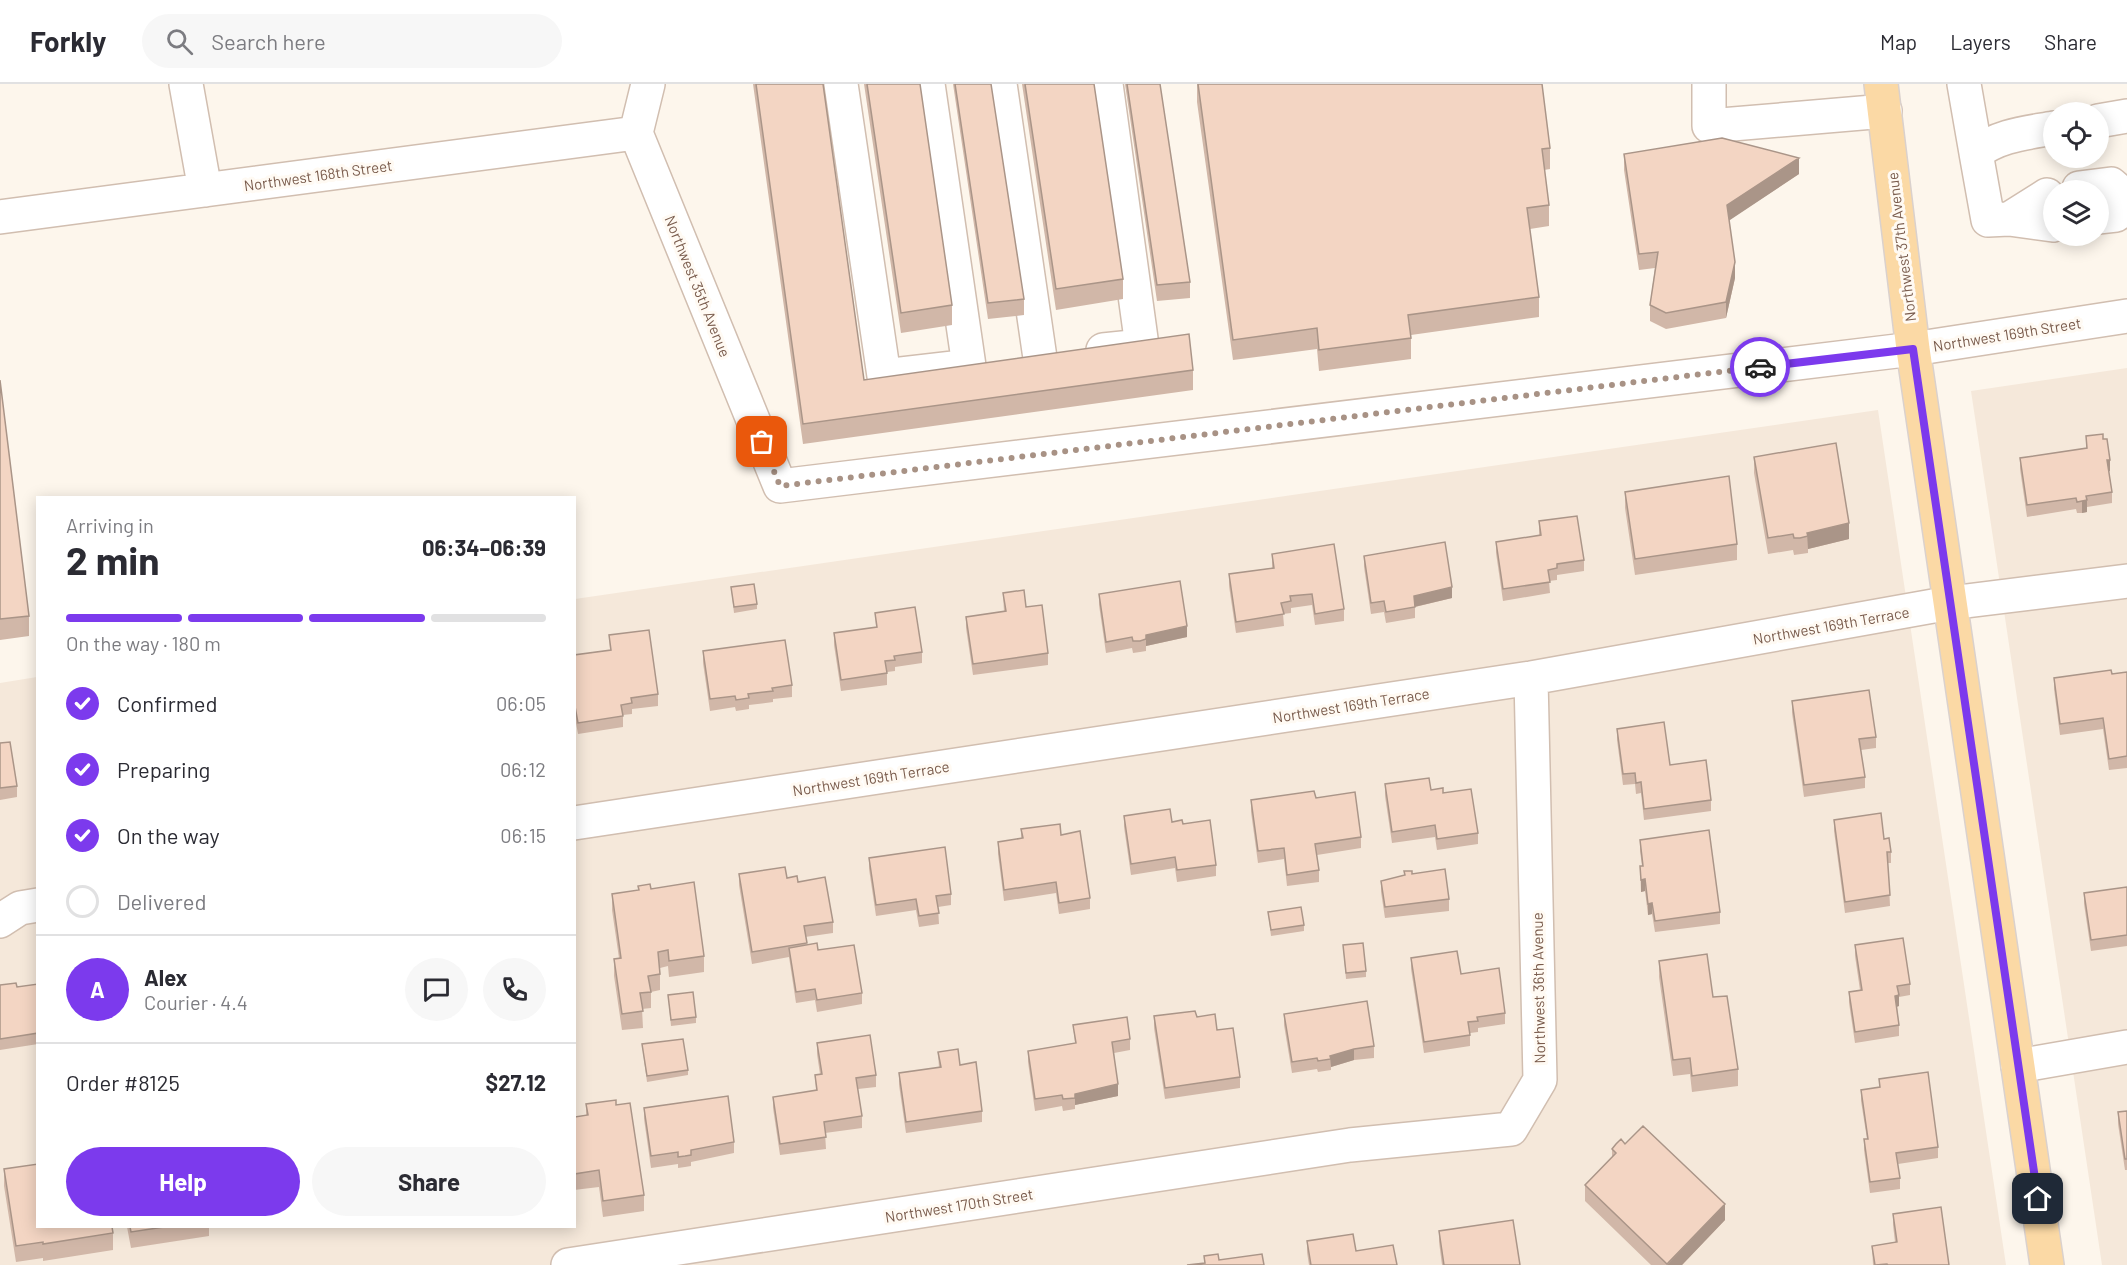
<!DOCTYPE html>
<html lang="en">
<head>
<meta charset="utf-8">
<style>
  :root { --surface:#fff; --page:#f7f7f7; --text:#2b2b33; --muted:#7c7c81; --line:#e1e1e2; --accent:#7c3aed }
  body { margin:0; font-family:Barlow,sans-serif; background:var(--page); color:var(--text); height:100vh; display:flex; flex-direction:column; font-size:22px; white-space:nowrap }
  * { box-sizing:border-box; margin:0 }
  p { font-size:20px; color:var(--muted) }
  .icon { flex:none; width:33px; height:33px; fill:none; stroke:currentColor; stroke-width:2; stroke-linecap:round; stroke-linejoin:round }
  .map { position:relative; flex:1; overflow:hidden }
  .details { position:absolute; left:36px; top:412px; width:540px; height:732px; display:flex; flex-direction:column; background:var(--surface); border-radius:0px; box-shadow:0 3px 15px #0003 }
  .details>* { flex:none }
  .tools { position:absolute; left:2043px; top:18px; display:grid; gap:12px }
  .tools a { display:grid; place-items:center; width:66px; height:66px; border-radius:50%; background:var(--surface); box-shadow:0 3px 15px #0003; font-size:30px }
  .pin { position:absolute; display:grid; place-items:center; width:51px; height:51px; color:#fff; margin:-26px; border-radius:12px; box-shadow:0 3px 9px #0006 }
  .courier { position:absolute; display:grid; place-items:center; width:60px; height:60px; margin:-30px; border:4px solid #7c3aed; border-radius:50%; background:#fff; color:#222; box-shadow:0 2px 8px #0007 }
  .overview em { font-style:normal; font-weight:700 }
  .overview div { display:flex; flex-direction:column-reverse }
  .overview { display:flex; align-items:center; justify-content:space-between; height:102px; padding:0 30px }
  h1 { font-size:39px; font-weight:700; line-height:45px }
  .bar { display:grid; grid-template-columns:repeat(4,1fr); gap:9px 6px; align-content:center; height:72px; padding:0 30px }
  .bar i { height:8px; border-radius:4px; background:var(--line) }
  .bar .active { background:var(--accent) }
  .bar p { grid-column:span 4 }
  .line { display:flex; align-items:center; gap:15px; padding:0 30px; border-top:2px solid var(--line) }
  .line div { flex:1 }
  .round { display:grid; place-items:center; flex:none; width:63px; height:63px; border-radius:32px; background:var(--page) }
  ol { padding:0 30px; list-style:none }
  li { display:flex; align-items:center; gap:18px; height:66px }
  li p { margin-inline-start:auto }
  li .icon { padding:6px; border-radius:50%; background:var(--accent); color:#fff; stroke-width:4 }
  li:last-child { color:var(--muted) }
  li i { width:33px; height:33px; border:3px solid var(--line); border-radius:50% }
  .action { display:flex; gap:12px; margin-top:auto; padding:12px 30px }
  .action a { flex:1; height:69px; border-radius:36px; background:var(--accent); color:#fff; font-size:24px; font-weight:700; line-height:69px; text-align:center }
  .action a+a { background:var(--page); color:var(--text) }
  header { display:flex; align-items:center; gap:36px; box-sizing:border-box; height:84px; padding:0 30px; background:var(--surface); border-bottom:2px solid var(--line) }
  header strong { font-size:28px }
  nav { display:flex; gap:33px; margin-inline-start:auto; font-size:21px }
  .search { width:420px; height:54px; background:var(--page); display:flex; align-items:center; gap:15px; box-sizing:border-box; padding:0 21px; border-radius:33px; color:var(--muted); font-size:22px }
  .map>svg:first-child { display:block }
  .residential { fill:#f5e8da }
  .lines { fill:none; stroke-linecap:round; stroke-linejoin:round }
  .minor-casing { stroke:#d1beb0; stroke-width:36 }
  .major-casing { stroke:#dad1cd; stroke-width:36 }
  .minor { stroke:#fff; stroke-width:33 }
  .major { stroke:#fbd9a5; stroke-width:33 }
  .wall { fill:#d1b7a8 }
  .shaded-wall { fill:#aa9588 }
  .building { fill:#f3d5c3; stroke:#aa9588; stroke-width:1.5 }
  .done { stroke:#a89285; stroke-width:6; stroke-dasharray:0 10.8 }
  .route { stroke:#7c3aed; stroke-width:8 }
  .labels { text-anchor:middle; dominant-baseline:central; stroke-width:6; stroke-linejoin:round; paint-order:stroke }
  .street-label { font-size:15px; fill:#7a5c4d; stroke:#fffaf3 }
</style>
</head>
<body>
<header>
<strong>Forkly</strong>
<div class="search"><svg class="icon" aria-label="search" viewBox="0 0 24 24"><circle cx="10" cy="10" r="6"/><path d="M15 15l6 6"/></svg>Search here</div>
<nav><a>Map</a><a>Layers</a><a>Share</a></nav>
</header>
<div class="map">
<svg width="2127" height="1181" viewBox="0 0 2127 1181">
  <rect width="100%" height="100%" fill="#fdf6ec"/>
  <path class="residential" d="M2127,284V1181H2102L1971,307Z
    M1878,326L2006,1181H0V599L37,593L38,1143H574L575,515Z"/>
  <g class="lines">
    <defs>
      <path id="minor" d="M186,0L205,106
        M648,0L636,49L780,402L1913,265L2127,232
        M841,0L884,292L962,283
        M928,0L969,282
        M1000,0L1040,274
        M1709,0V42L1885,27
        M1964,0L1976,69
        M2098,37L2127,32
        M2079,104L2111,100L2127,114
        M0,133L636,49
        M2098,133L2116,131L2127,116
        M2009,135L2047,111
        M2053,141L2009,135L1988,136L1976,69C1999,51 2026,49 2054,44
        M1103,266L1142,262L1106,0
        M574,739L1531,594L1950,519L2127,497
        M0,837L20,824L38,821
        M2018,982L2127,963
        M568,1181L1350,1061L1511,1045L1540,996L1531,594"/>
      <path id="major" d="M1881,0L1913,265L2047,1181"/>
    </defs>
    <use href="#minor" class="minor-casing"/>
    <use href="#major" class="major-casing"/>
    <use href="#minor" class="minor"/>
    <use href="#major" class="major"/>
  </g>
  <path class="wall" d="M753,0H823L864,296L1193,286V306L803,360Z
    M864,0H920L952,221V241L901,249Z
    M953,0H991L1024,215V231L988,235Z
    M1022,0H1094L1123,195V215L1056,226Z
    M1125,0H1160L1190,198V214L1157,217Z
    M1197,0L1550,64V85L1544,86L1549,121V142L1530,145L1539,213V233L1411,251V275L1319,287L1317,265L1233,276L1197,18Z
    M1624,70L1799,90L1729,136L1735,194L1726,234L1666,245L1650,237V221L1655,184L1639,186L1624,86Z
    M0,296L29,532V552L0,556Z
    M2086,352L2103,355L2110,387H2109L2112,408V419L2087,423V428L2082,429H2077L2076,425L2027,433L2020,385V374L2086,364Z
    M1754,373L1849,455L1808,465V469L1794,471L1793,466L1768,470L1754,389Z
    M1625,408L1737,460V476L1635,491L1625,424Z
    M1539,437L1584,476V487L1557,491V496L1549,497L1550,509L1503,517L1496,469V458L1539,452Z
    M1272,470L1344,525V537L1315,541L1312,521L1291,524V529L1283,530L1284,542L1236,549L1229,502V490L1272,484Z
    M1364,472L1452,514L1415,523V534L1386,539L1384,528L1371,530L1364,483Z
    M731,503L757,520V525L734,529Z
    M1003,509L1026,523L1048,569V581L973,591L966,544V533L1004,528Z
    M1099,510L1187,553L1146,562V567L1140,568L1133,569L1132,564L1106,569L1099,521Z
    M875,529L922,568V579L895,583V587L887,588V601L841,607L834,561V549L876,543Z
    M609,551L658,610V622L632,625V630L623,631V643L578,650L574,628V571L610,566Z
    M703,567L792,601V613L773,615V618L749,621V625L736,627L735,623L710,627L703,579Z
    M2127,588V684L2109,686L2103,645L2060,651L2054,605V594L2112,590Z
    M1792,617L1876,653V664L1861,666L1865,693V704L1804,713L1792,629Z
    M1617,645L1670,681L1711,716V727L1644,736L1641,709L1636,710L1635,700L1623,701L1617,656Z
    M0,659L17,702V713L0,716Z
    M1385,700L1431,706L1443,709L1478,749V760L1437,766L1435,753L1392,759L1385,712Z
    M1316,714L1361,753V764L1317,771L1319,786V798L1287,802L1284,775L1258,779L1251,728V716Z
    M1124,732L1172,738L1183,740L1216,781V792L1177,798L1175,784L1131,791L1124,743Z
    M1834,736L1884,755L1891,768V779H1888L1890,822L1845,829L1834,747Z
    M1021,745L1061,751L1090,814V825L1059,830L1056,809L1004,817L998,770V758L1021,755Z
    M1640,756L1720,828V840L1655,848L1652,830L1648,831L1645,807L1641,808L1640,782H1642L1640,767Z
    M869,774L951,810V821L938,823L939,840L919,843L916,826L876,832L869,785Z
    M739,790L798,798L833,838V849L805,853L807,861L818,866L862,909V920L817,928L815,916L796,919L789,873L752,880L739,801Z
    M1412,790L1449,815V827L1385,834L1381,808V797Z
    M2127,803V862L2091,867L2084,820V809Z
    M651,805L704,872V888L669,893L668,882L660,884V906L651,908V924L642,925L643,944L622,946L614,892V875L619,874L612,826V810Z
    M1268,828L1304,841V847L1271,852Z
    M1343,861L1366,887V893L1346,895Z
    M1855,861L1910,900V911L1899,913V922L1897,923L1899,941V952L1855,959L1849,919V908L1860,906L1855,872Z
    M1411,874L1461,890L1505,929V940L1478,944V948L1470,949V962L1424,969L1411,885Z
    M1659,877L1713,913L1738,985V1002L1692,1008L1690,990L1673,992L1659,893Z
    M38,900V960L0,966V901L17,903Z
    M668,911L696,933V939L671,942Z
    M1284,930L1374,962V974L1354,976L1331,983V986L1318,988L1317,985L1292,989L1284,941Z
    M1154,932L1197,933L1217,946L1240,993V1004L1165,1015L1154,944Z
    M1073,941L1130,955V966L1114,969L1118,1012L1075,1021V1025L1063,1027L1062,1022L1035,1027L1028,978V967L1075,959Z
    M817,959L876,991V1003L858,1005L862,1032V1044L825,1049L826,1065L780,1071L773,1024V1013L816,1006L815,991L820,990L817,970Z
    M642,960L688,986V991L647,998Z
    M938,968L960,981L982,1027V1038L906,1049L899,1001V989L939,984Z
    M1879,995L1938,1063V1074L1898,1080L1900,1094V1105L1870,1109L1864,1066V1055H1867L1861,1017V1006L1879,1003Z
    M586,1020L616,1021L644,1111V1127L603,1133L599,1103L574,1106V1031L575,1033L586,1031Z
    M644,1024L734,1058V1069L691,1078V1082L685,1083L678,1084V1080L651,1084L644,1035Z
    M2127,1027V1086H2125L2118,1040V1028Z
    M1625,1060L1725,1136L1682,1181H1651L1585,1117V1101L1612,1074V1065Z
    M4,1085L113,1149V1166L43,1177V1174L16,1178L4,1102Z
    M1893,1130L1949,1181H1873L1872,1162L1895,1158L1893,1141Z
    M127,1143H209V1152L131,1164Z
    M1439,1147L1520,1181H1442L1439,1158Z
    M1307,1157L1356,1167L1397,1181H1309L1307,1168Z"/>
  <path class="shaded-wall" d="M1799,74V90L1727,138V121Z
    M1735,178V194L1726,234V218Z
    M2107,376H2110V387L2107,388Z
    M2087,416V428L2082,429V417Z
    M1849,439V455L1808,465L1807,449Z
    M1452,503V514L1414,523V512Z
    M1187,542V553L1146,562V551Z
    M1645,795V807L1641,808V796Z
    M1652,819V830L1648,831V820Z
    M1899,911V922L1895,923V912Z
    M1354,965V976L1331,983L1330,972Z
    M1118,1000V1012L1075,1021V1010Z
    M1725,1120V1136L1682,1181H1667Z"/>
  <path class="building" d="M756,0H823L864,296L1189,250L1193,286L803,340Z
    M867,0H920L952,221L901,229Z
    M955,0H991L1024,215L988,219Z
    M1025,0H1094L1123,195L1056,205Z
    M1127,0H1160L1190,198L1157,201Z
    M1198,0H1542L1550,64L1542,65L1549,121L1527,124L1539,213L1408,231L1411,254L1319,266L1317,244L1233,256Z
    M1722,54L1799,74L1727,121L1735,178L1726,218L1666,229L1650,221L1658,168L1639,170L1624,70Z
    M0,296L29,532L0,535Z
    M2103,350V355H2107L2110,376H2107L2112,408L2086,412L2087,416L2077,418L2076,414L2027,421L2020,374L2087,364L2086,352Z
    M1836,359L1849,439L1807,449L1808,452L1800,454H1794L1793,450L1768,454L1754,373Z
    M1729,392L1737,460L1635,475L1625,408Z
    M1577,432L1584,476L1557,480V484L1548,486L1550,498L1503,505L1496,458L1541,451L1539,437Z
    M1445,458L1452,503L1414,512L1415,523L1386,528L1384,517L1371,519L1364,472Z
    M1334,460L1344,525L1315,530L1312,510L1290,512L1291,517L1281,519L1284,530L1236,538L1229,490L1274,484L1272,470Z
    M1180,497L1187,542L1146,551V555L1140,557H1133L1132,553L1106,558L1099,510Z
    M754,500L757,520L734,523L731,503Z
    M1024,506L1026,523L1042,521L1048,569L973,580L966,533L1006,527L1003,509Z
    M915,523L922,568L894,572L895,576L885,577L887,589L841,596L834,549L877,543L875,529Z
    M649,546L658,610L631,614L632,619L621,621L623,632L578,639L574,617V571L611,566L609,551Z
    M785,556L792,601L772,604L773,607L748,610L749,614L736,616L735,612L710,615L703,567Z
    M2111,586L2112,590L2127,588V672L2109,675L2103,634L2060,640L2054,594Z
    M1869,606L1876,653L1859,655L1865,693L1804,701L1792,617Z
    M1664,638L1670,681L1706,676L1711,716L1644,725L1641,698L1636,699L1635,689L1623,690L1617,645Z
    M10,658L17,702L0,704V659Z
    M1429,694L1431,706L1443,704V709L1471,705L1478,749L1437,755L1435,741L1392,748L1385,700Z
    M1314,707L1316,714L1355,708L1361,753L1315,760L1319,786L1287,791L1284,764L1258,767L1251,716Z
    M1170,725L1172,738L1182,736L1183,740L1210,736L1216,781L1177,786L1175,773L1131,780L1124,732Z
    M1881,729L1884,755L1889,754L1891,768H1887L1890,811L1845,818L1834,736Z
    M1060,740L1061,751L1080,747L1090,814L1059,819L1056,798L1004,806L998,758L1023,754L1021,745Z
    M1709,746L1720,828L1655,837L1652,819L1648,820L1645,795L1641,796L1640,782H1643L1640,756Z
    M945,763L951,810L936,812L939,829L919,832L916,815L876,821L869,774Z
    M785,783L787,794L797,792L798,798L825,793L833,838L804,842L807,859L752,868L739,790Z
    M1445,785L1449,815L1385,823L1381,797L1405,791L1404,787H1412V790Z
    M694,798L704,872L669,877L668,866L658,868L660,890L648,892L651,908L640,909L643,927L622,930L614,875L621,874L612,810L639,806L638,802L650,800L651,805Z
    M2127,803V851L2091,856L2084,809Z
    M1301,823L1304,841L1271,846L1268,828Z
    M1903,854L1910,900L1897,902L1899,911L1895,912L1899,941L1855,948L1849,908L1862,906L1855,861Z
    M817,859L818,866L854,861L862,909L817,916L815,905L796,908L789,864Z
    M1363,859L1366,887L1346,889L1343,861Z
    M1457,867L1461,890L1499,884L1505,929L1477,933L1478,937L1468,938L1470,951L1424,958L1411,874Z
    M1707,870L1713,913L1727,912L1738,985L1692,992L1690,974L1673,976L1659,877Z
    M16,899L17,903L38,900V949L0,955V901Z
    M693,908L696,933L671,936L668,911Z
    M1367,917L1374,962L1354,965L1330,972L1331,975L1318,977L1317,974L1292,978L1284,930Z
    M1195,927L1197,933L1215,930L1217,946L1233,944L1240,993L1165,1004L1154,932Z
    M1127,933L1130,955L1112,958L1118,1000L1075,1010V1014L1063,1015L1062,1011L1035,1015L1028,967L1076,959L1073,941Z
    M870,951L876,991L856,994L862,1032L824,1038L826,1053L780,1060L773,1013L817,1006L815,991L822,990L817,959Z
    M683,955L688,986L647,992L642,960Z
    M958,965L960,981L976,978L982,1027L906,1038L899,989L941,983L938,968Z
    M1928,988L1938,1063L1896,1069L1900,1094L1870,1098L1864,1055H1868L1861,1006L1880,1003L1879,995Z
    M728,1012L734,1058L691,1066V1071L685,1072L678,1073V1068L651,1072L644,1024Z
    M616,1016V1021L630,1019L644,1111L603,1117L599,1086L574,1090V1031L575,1033L588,1031L586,1020Z
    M2127,1027V1075H2125L2118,1028Z
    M1643,1042L1725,1120L1667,1180L1585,1101L1616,1069L1612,1065L1616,1060L1621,1055L1625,1060Z
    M38,1080V1143H112L113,1149L43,1160V1158L16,1162L4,1085Z
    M1941,1123L1949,1181H1888L1887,1180L1875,1181L1872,1162L1897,1158L1893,1130Z
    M1513,1136L1520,1181H1444L1439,1147Z
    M130,1143H164L131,1148Z
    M1353,1150L1356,1167L1393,1161L1397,1181H1311L1307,1157Z
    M1218,1170L1219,1176L1262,1170L1264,1181H1187L1205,1179L1204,1172Z"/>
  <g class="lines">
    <path class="done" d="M762,358L780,402L1760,283"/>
    <path class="route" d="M1760,283L1913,265L2038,1115"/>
  </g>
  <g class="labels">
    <g class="street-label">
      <text transform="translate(318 91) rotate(-8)">Northwest 168th Street</text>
      <text transform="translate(1901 163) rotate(-97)">Northwest 37th Avenue</text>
      <text transform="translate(698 202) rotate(68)">Northwest 35th Avenue</text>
      <text transform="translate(2007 250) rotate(-9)">Northwest 169th Street</text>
      <text transform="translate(1831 541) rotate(-10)">Northwest 169th Terrace</text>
      <text transform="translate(1351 621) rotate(-9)">Northwest 169th Terrace</text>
      <text transform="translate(871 694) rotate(-9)">Northwest 169th Terrace</text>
      <text transform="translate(1538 904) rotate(-91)">Northwest 36th Avenue</text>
      <text transform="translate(959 1121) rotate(-9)">Northwest 170th Street</text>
    </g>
  </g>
</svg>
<div class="tools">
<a><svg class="icon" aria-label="locate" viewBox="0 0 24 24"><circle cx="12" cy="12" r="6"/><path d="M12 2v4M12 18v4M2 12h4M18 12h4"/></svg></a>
<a><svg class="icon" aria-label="layers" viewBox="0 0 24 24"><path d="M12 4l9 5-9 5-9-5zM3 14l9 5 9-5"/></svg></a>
</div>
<div class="pin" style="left:762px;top:358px;background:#ea580c"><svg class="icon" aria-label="bag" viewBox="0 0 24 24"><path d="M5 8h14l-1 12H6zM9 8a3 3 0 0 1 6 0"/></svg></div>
<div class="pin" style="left:2038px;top:1115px;background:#1f2937"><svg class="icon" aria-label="home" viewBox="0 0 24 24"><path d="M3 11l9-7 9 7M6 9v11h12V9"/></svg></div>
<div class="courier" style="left:1760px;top:283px"><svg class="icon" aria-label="car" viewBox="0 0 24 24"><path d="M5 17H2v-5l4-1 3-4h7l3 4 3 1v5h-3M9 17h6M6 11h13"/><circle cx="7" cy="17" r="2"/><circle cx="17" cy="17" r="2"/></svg></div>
<section class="details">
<div class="overview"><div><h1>2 min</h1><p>Arriving in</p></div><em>06:34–06:39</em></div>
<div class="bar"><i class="active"></i><i class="active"></i><i class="active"></i><i></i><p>On the way · 180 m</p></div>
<ol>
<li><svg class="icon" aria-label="check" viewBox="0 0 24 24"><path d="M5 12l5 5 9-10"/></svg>Confirmed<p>06:05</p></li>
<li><svg class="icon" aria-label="check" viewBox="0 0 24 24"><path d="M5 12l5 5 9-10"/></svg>Preparing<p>06:12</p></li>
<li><svg class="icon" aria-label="check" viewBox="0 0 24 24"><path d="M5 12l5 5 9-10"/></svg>On the way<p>06:15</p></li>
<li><i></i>Delivered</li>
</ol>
<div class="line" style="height:108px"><b class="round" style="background:var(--accent);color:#fff">A</b><div><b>Alex</b><p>Courier · 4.4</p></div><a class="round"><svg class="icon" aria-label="chat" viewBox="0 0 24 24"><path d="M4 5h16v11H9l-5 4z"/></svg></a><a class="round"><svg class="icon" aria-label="phone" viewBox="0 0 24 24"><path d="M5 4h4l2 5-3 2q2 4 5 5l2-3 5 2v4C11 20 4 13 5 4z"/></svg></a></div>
<div class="line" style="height:78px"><div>Order #8125</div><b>$27.12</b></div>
<div class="action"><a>Help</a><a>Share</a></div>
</section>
</div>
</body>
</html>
